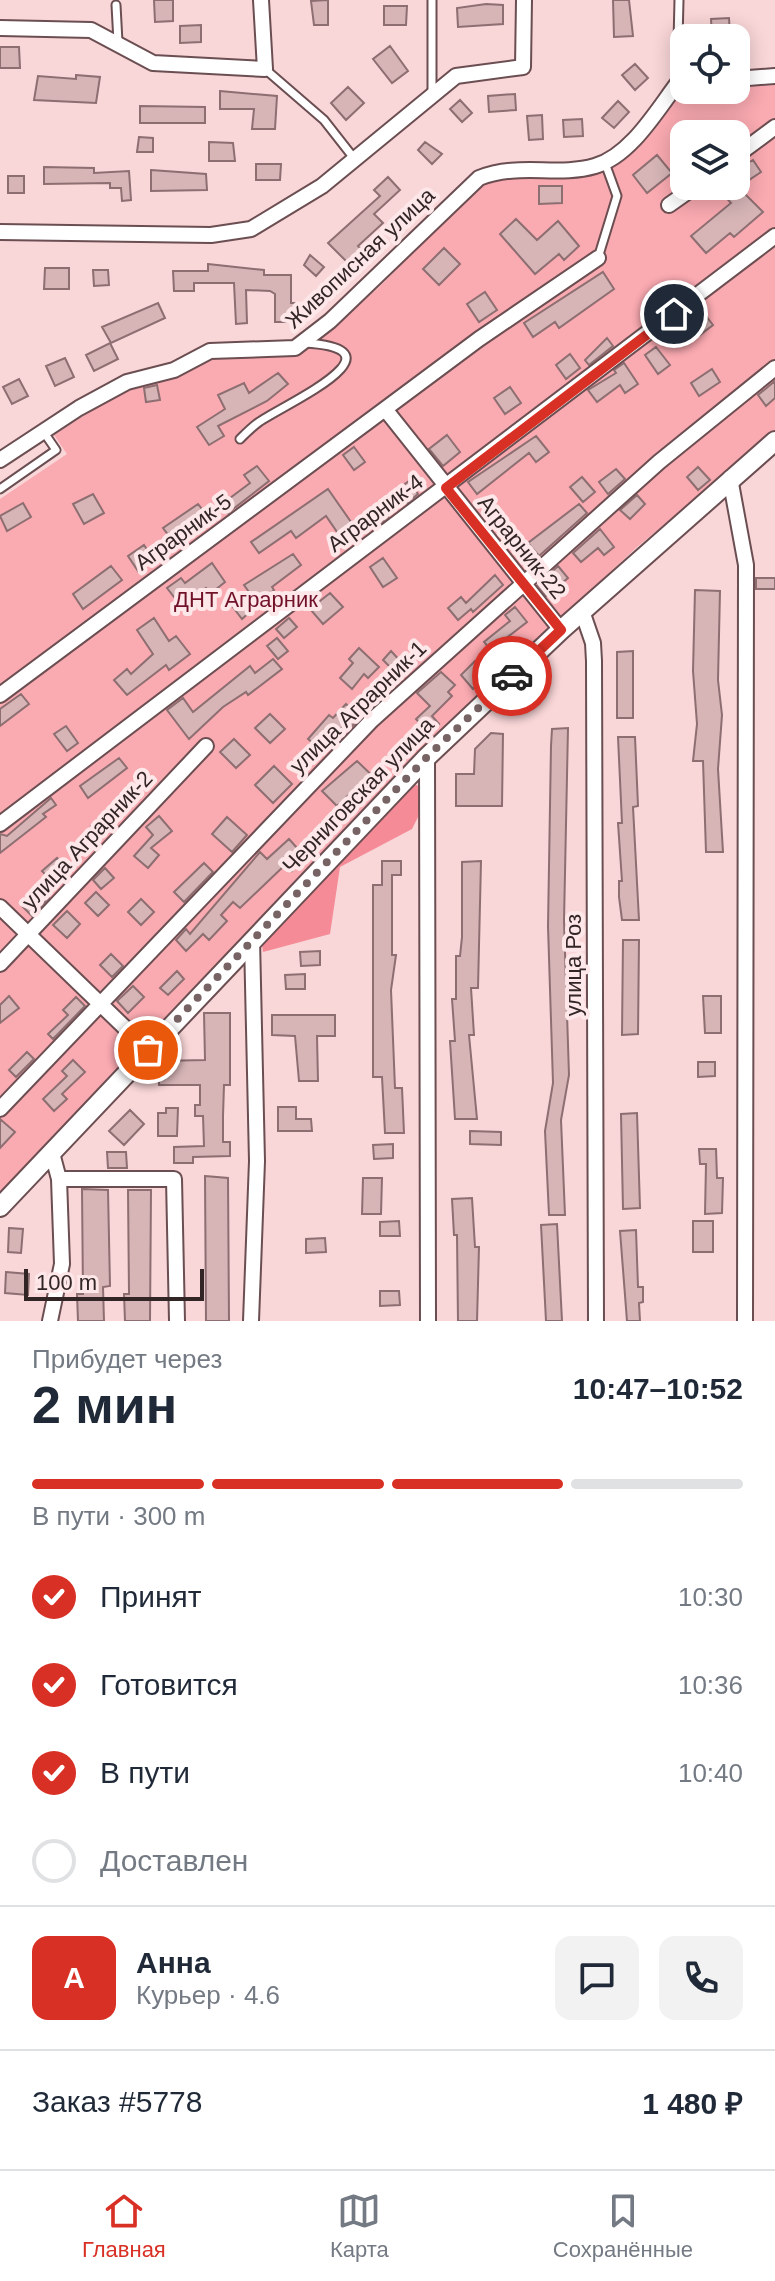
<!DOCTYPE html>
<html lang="ru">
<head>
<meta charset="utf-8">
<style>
  :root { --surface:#fff; --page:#f2f2f3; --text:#1f2937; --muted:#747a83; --line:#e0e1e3; --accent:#d93025 }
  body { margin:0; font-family:Arial,sans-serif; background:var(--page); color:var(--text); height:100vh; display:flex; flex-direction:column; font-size:30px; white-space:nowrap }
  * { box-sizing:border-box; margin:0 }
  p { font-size:26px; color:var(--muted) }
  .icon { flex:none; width:44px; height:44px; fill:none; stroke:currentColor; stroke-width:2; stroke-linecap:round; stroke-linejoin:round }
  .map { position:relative; height:1321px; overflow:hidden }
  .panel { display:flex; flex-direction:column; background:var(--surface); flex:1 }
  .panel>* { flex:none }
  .fabs { position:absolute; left:670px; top:24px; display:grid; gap:16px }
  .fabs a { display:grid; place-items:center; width:80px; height:80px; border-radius:16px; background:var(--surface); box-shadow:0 4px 20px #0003; font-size:40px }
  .scale { position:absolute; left:24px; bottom:20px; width:180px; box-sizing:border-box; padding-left:8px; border:4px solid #322526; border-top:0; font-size:22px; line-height:28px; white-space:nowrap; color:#322526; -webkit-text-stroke:6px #fde7e8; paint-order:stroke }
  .pin { position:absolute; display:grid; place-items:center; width:68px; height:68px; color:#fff; margin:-34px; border:4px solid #fff; border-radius:50%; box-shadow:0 2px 8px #0007 }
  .courier { position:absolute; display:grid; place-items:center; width:80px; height:80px; margin:-40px; border:6px solid #d93025; border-radius:50%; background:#fff; color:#222; box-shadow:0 2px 10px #0007 }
  .summary em { font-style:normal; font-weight:600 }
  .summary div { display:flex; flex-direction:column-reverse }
  .summary { display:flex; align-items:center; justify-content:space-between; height:136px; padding:0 32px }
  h1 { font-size:52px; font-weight:600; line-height:60px }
  .bar { display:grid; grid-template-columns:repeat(4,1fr); gap:12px 8px; align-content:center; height:96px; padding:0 32px }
  .bar i { height:10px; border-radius:6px; background:var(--line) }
  .bar .selected { background:var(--accent) }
  .bar p { grid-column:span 4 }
  .line { display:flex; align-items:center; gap:20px; padding:0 32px; border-top:2px solid var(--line) }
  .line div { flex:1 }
  .round { display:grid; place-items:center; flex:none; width:84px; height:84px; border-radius:16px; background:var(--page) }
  ol { padding:0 32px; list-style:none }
  li { display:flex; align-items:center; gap:24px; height:88px }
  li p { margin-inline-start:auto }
  li .icon { padding:8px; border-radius:50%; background:var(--accent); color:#fff; stroke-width:4 }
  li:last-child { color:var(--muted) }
  li i { width:44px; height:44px; border:4px solid var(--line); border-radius:50% }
  .dock { display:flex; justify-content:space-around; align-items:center; height:112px; border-top:2px solid var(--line); background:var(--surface); font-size:22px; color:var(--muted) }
  .dock a { display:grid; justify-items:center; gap:4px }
  .dock .selected { color:var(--accent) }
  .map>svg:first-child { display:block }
  .green { fill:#faaab1; fill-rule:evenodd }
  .forest { fill:#f58b97 }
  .building { fill:#d7b5b7; stroke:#8d6e71; stroke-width:2 }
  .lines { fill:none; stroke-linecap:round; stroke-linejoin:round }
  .service-casing { stroke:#6b4e51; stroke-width:11 }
  .minor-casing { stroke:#6b4e51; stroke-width:18 }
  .tertiary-casing { stroke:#6b4e51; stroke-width:22 }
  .service { stroke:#fff; stroke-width:7 }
  .minor { stroke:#fff; stroke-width:14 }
  .tertiary { stroke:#fff; stroke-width:18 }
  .done { stroke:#786364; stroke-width:8; stroke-dasharray:0 14.4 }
  .route { stroke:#d93025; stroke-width:10 }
  .labels { text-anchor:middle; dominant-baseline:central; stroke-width:8; stroke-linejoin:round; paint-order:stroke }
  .street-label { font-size:22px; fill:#322526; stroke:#fde7e8 }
  .park-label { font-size:22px; fill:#701128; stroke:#fde7e8 }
</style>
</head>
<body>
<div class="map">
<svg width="775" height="1321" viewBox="0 0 775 1321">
  <rect width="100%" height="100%" fill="#f9d6d8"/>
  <path class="green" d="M775,85V433L637,547L422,747L0,1192V499L67,454L54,435L134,383L176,375L217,356L300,355L378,288L483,183C520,169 557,183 594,175C633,165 661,122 682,91ZM684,134H736V186H684Z"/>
  <path class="forest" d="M410,783L422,787L418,817L412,829L340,867L330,934L263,952L262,944Z"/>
  <path class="building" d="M154,0H173V21L155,22Z
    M328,0V25H314L311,1Z
    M613,0H629L633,36L614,37Z
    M486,4L503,5V24L458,27L457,8Z
    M384,6H407L406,25H384Z
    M729,18L730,35L712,37L711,19Z
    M201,25V42L180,43V26Z
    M390,46L408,71L392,83L373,59Z
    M0,47H19L20,68H0Z
    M635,64L648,78L635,90L622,75Z
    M76,75L100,77L96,103L34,100L38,76L76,79Z
    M348,87L364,103L346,120L331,103Z
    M220,91L277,96L275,129H252L254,109H220Z
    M515,94L516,110L489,112L488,96Z
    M460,100L472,113L462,122L450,109Z
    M618,101L629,112L614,128L602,118Z
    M140,106L205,107V123H140Z
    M542,115L543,139L529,140L527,116Z
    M582,119L583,136L564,137L563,120Z
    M139,137L153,138V152H137Z
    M209,142L233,143L235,161H209Z
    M425,142L442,154L432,164L418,150Z
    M657,155L672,173L647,193L633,175Z
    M753,160L761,172L749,180L741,167Z
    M256,164H281L280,180H256Z
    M44,167L94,168V173L129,171L131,200L122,201L121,188H110V183L44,184Z
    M151,170L206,174L207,190L151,191Z
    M8,176H24V193H8Z
    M388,177L400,190L374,214L383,223L358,246L366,254L351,266L328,243L380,196L374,190Z
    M539,186H562V203L539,204Z
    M727,186H737L763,212L734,237L730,233L706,253L691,236L731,203L721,192Z
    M516,219L537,240L558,221L579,246L564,260L559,254L535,274L500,234Z
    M444,248L460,264L439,285L423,269Z
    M310,255L324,267L316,276L304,265Z
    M208,264L264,270V275H291V303H297V322H275V294L270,291L246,290L247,323L236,324L234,283H194V291H174L173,271H208Z
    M45,268H69V289H44Z
    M93,270H108L109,285L94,286Z
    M603,272L614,289L559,328L555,322L533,337L524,323Z
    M485,292L497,310L479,322L467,304Z
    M158,303L165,318L111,343L102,327Z
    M702,311L713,325L700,335L689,321Z
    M607,338L613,346L589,365L585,360Z
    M110,343L118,359L94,371L86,355Z
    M656,347L670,365L658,374L645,355Z
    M570,354L580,368L566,379L556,365Z
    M65,358L74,377L55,386L46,366Z
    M624,363L638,384L625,393L620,385L597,402L588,390L616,373L614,370Z
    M712,369L720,382L699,396L691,383Z
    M278,373L288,384L267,401L218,426L224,436L209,445L197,427L225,409L218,395L244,383L249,393Z
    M19,379L28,396L12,404L3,387Z
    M775,381V398L766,406L758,395Z
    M157,385L160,400L146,402L144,388Z
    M510,387L521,403L505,414L494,398Z
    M447,435L460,452L443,466L429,449Z
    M536,436L549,452L536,462L529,453L477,494L468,482Z
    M354,447L365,462L354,470L343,455Z
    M257,466L269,481L228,513L222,504L250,483L244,475Z
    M698,467L710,480L698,490L687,477Z
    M616,469L625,479L608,494L599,482Z
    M582,477L595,492L583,502L570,487Z
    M409,481L418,494L407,503L397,490Z
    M328,489L358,532L344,542L326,516L296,538L291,531L259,553L251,542Z
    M93,494L104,513L84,524L73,504Z
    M637,495L645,504L630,519L620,510Z
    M23,503L31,517L7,531L0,516Z
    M198,504L210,519L175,544L163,528Z
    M579,504L587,513L539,556L528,543Z
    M382,508L388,517L373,529L366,519Z
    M600,529L614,547L604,555L598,548L581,562L573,553Z
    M144,545L154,560L138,571L128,556Z
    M293,554L301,565L272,587L274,590L242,619L232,606L249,592L244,585Z
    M383,558L397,578L383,587L370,567Z
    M212,563L225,582L210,594L206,588L181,606L167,588L181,578L185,583Z
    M111,566L122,580L83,609L73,594Z
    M558,566L568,578L546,596L538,585Z
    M495,575L503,585L473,612L471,609L458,620L448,608L461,597L466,603Z
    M756,578H775V589H756Z
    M695,590L720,591L718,680L722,715L718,769L723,852H706L703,761H693L697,724L693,671Z
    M330,593L343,607L323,624L310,609Z
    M515,607L527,622L505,639L509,644L495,655L484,642L510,621L505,615Z
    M154,618L169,641L176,636L190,654L169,670L166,665L127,695L114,680L127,669L131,674L153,654L137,630Z
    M289,618L297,627L284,638L276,629Z
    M277,638L288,651L278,659L267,646Z
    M359,648L379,667L368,678L364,674L352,689L340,678L353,663L349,659Z
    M391,651L403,664L395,672L383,660Z
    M633,651V718H617V652Z
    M273,659L282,669L248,695L246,692L223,707L189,739L167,710L183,698L193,712L250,666L255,673Z
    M475,661L488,676L473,689L461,675Z
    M441,672L455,685L448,692L452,696L432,716L439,724L429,733L416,719L430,706L417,693Z
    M21,694L29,704L0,726V709Z
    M346,704L360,718L350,728L345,724L321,750L308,739L329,715L333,718Z
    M270,714L285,729L270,743L255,728Z
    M66,726L78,743L67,751L54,734Z
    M568,728L564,921L569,1075L561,1120L565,1215H549L545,1131L553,1083L548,926L551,746L552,729Z
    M491,733L503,734L502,806H456V774H474L475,749Z
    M618,737H635L638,806L633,807L639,920H622L619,897V881H622L618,823H622Z
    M234,739L250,755L236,768L220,752Z
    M119,758L127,768L88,798L80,786Z
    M357,761L380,783L368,795L358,786L337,806L322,791Z
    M274,766L292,784L273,803L255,785Z
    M51,798L56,805L43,814L46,817L0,853V834L7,836Z
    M103,815L113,826L101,837L91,826Z
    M159,816L172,831L151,848L159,855L148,868L134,856L153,835L146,827Z
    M227,817L247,835L232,852L212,834Z
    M289,839L306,858L292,871L286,864L240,908L233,902L221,915L227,921L209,940L203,934L186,951L176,940L186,929L190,934L260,852L267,859Z
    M57,858L70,872L45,894L49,898L32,916L20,904L48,877L42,871Z
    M382,861H401V875H392V955H396L391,990L395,1088H402L404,1133H385L382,1077H373V885H382Z
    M481,861L478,988H471L474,1035H469L477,1119H455L450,1041H455L452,999H456V956H460L462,937V862Z
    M204,863L213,872L184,902L174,892Z
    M105,868L114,878L101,889L93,880Z
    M96,892L109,905L98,916L85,903Z
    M141,899L154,912L141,925L128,912Z
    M67,911L80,924L67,938L53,925Z
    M623,940H639L638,1034L622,1035Z
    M320,951V965L301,966L300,952Z
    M111,954L123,966L112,977L100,965Z
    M177,971L184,979L168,995L160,988Z
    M305,974V989H286L285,975Z
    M133,986L144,997L128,1013L117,1001Z
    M9,996L19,1008L0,1023V1005Z
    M703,996H721V1033H705Z
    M76,997L85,1006L53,1039L48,1034L68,1015L63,1010Z
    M204,1013H230V1085H224L223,1116V1142H230V1156L193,1157V1163H174V1147L204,1146L203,1116H195V1105H200V1085H159V1061L205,1060Z
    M272,1015H335V1036H317L318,1081H299L295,1036L272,1035Z
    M27,1052L34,1059L16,1077L9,1070Z
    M73,1060L85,1072L62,1094L67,1099L54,1111L43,1099L67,1076L62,1071Z
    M698,1062H715V1076L698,1077Z
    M278,1107H296V1119H311L312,1131H278Z
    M166,1108H178L177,1136H158V1113H166Z
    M130,1110L144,1124L124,1145L109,1131Z
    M637,1113L640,1208L623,1209L621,1114Z
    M0,1119L15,1132L0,1148Z
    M470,1131L501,1132V1145L470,1144Z
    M393,1144V1158L374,1159L373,1145Z
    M699,1149H716L717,1178H723L722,1213L705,1214L706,1164H700Z
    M107,1152H126L127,1168H108Z
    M205,1176L228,1178L229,1321H206Z
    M363,1178H382L381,1214H362Z
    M82,1189L108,1190L110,1286L103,1287L104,1321H78L77,1294H83Z
    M128,1190H151L150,1321H125L124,1294H129Z
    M472,1198L475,1247H479L477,1321H458L457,1235H454L452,1199Z
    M399,1221L400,1236H380V1222Z
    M693,1221H713V1252H693Z
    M557,1224L562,1321H546L541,1225Z
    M9,1228L23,1229L21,1253L8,1252Z
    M636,1230L638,1287H643V1302L639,1303L640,1321H627L620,1231Z
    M325,1238L326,1252L306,1253V1239Z
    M6,1272L29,1274L28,1295L5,1293Z
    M380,1291H399L400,1305L380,1306Z"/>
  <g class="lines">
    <defs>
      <path id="service" d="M432,0V94
        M116,5L118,42
        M265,69L324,120L353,157
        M677,84L679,0
        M598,258L617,196L605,163
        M240,439C246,433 252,427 259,422C283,405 410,349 305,343
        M0,489L56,450L43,431"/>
      <path id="minor" d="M0,28L91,30L153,63L265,69L261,0
        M736,79L775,76
        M736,156L775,127
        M669,205L696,186
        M0,232L211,235L251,229L322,186L456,76L523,67L524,0
        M385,409L479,339L598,258
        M0,460L79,408L127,382L174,370L210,351L295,348L330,321L479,178C519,162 557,177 595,166C630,156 656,112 677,84H684
        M730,478L746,565L745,1321
        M582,611L593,643L594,661L596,1321
        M0,695L385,409L561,630
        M427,757L428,1321
        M0,824L775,236
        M0,907L148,1050
        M0,964L206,746
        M0,1109L372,720L659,462L775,368
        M59,1179H174L177,1321
        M50,1321L62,1264L59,1179L52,1153
        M251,1321L257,1161L252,940"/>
      <path id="tertiary" d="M0,1207L427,757L561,630L775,441"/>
    </defs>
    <use href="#service" class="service-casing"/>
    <use href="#minor" class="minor-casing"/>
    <use href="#tertiary" class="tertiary-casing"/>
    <use href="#service" class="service"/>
    <use href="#minor" class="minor"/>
    <use href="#tertiary" class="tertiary"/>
  </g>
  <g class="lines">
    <path class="done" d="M148,1050L427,757L512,676"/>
    <path class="route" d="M512,676L561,630L446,488L674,314"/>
  </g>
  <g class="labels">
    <g class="street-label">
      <text transform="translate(360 258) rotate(-43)">Живописная улица</text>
      <text transform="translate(375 513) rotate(-37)">Аграрник-4</text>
      <text transform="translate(183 532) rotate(-36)">Аграрник-5</text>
      <text transform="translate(522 547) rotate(51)">Аграрник-22</text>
      <text transform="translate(358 707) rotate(-44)">улица Аграрник-1</text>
      <text transform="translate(358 795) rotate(-46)">Черниговская улица</text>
      <text transform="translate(87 840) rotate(-47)">улица Аграрник-2</text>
      <text transform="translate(573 965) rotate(-90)">улица Роз</text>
    </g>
    <g class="park-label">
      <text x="246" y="599">ДНТ Аграрник</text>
    </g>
  </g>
</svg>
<div class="fabs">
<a><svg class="icon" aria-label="locate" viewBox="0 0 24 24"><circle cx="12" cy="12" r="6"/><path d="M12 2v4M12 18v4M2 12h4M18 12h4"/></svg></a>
<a><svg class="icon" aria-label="layers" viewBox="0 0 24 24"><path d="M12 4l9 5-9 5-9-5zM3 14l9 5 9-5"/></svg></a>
</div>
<div class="scale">100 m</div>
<div class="pin" style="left:148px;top:1050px;background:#ea580c"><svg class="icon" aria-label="bag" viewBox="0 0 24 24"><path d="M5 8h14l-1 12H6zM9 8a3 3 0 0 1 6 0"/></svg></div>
<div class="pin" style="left:674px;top:314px;background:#1f2937"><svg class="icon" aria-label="home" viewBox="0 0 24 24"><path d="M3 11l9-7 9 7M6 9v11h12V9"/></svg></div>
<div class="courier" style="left:512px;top:676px"><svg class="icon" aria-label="car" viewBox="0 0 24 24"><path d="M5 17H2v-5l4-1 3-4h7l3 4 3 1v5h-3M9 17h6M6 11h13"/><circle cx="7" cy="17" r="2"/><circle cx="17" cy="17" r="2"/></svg></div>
</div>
<section class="panel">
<div class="summary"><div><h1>2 мин</h1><p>Прибудет через</p></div><em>10:47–10:52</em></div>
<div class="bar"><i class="selected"></i><i class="selected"></i><i class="selected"></i><i></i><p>В пути · 300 m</p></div>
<ol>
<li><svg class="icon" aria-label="check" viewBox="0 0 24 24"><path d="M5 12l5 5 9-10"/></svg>Принят<p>10:30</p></li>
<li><svg class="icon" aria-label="check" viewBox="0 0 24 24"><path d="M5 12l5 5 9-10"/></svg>Готовится<p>10:36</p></li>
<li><svg class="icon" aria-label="check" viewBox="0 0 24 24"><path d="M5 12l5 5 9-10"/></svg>В пути<p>10:40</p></li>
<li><i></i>Доставлен</li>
</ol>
<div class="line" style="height:144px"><b class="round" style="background:var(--accent);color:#fff">А</b><div><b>Анна</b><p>Курьер · 4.6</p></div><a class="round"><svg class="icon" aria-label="chat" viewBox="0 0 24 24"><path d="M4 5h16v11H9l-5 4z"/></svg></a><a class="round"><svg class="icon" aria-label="phone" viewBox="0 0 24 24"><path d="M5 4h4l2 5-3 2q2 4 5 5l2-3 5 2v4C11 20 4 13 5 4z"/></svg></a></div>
<div class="line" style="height:104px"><div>Заказ #5778</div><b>1 480 ₽</b></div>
</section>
<nav class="dock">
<a class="selected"><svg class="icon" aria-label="home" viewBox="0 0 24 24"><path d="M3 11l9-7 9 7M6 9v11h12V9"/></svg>Главная</a>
<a><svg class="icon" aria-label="map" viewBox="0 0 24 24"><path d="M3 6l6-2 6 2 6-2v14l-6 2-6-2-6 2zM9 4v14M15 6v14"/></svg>Карта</a>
<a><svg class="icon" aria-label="saved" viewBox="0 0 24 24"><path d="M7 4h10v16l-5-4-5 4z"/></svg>Сохранённые</a>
</nav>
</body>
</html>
